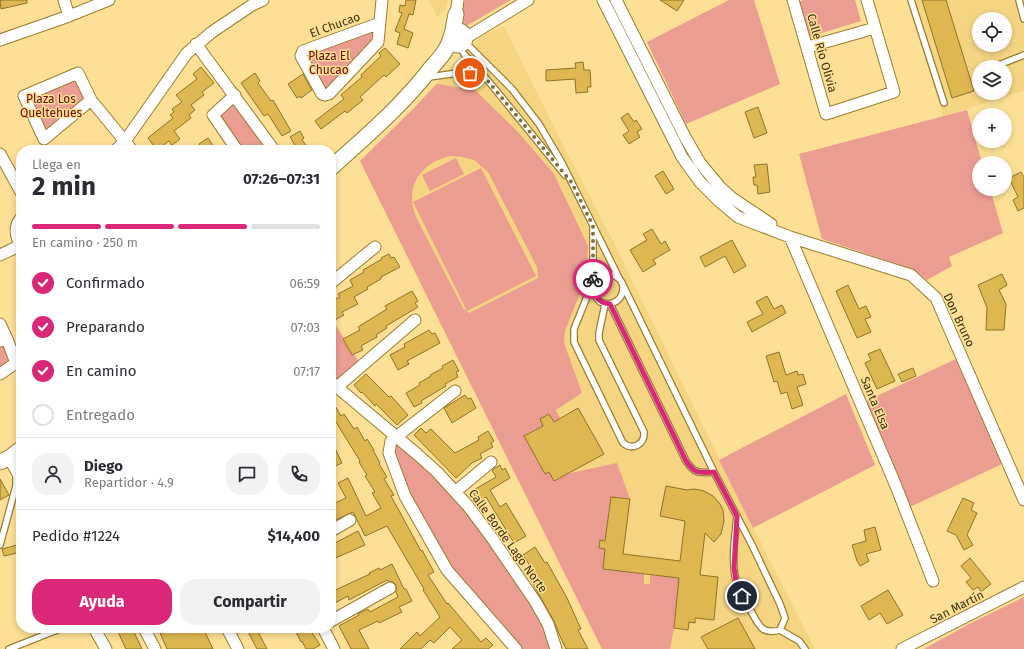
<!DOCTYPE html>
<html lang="es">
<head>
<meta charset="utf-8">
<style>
  :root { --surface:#fff; --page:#f2f2f3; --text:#2b2b33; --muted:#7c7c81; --line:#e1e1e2; --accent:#db2777 }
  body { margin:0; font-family:"Fira Sans",sans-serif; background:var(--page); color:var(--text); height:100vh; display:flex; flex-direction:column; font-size:15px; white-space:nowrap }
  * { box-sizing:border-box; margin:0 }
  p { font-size:13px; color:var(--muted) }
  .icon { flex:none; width:22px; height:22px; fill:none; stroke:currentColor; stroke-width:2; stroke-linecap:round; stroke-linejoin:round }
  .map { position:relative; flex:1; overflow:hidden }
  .panel { position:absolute; left:16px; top:145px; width:320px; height:488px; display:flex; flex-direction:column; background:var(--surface); border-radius:16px; box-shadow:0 2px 6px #0003 }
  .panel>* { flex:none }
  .tools { position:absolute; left:972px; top:12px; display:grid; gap:8px }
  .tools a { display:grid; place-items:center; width:40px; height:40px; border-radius:50%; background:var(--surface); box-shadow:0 2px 6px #0003; font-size:20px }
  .pin { position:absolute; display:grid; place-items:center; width:34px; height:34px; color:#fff; margin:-17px; border:2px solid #fff; border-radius:50%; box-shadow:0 1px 4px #0007 }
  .courier { position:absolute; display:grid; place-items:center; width:40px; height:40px; margin:-20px; border:3px solid #db2777; border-radius:50%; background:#fff; color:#222; box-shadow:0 1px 5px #0007 }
  .summary em { font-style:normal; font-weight:700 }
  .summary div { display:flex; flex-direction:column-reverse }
  .summary { display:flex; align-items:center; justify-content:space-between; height:68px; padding:0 16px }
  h1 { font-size:26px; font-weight:700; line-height:30px }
  .bar { display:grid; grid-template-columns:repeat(4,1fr); gap:6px 4px; align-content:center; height:48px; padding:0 16px }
  .bar i { height:5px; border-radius:3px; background:var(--line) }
  .bar .current { background:var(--accent) }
  .bar p { grid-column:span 4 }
  .line { display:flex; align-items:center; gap:10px; padding:0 16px; border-top:1px solid var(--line) }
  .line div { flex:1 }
  .round { display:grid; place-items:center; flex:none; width:42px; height:42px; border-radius:16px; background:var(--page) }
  ol { padding:0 16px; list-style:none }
  li { display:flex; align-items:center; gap:12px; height:44px }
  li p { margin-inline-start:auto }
  li .icon { padding:4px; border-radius:50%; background:var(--accent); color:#fff; stroke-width:4 }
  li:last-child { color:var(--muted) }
  li i { width:22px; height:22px; border:2px solid var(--line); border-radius:50% }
  .button { display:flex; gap:8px; margin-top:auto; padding:8px 16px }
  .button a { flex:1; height:46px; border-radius:16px; background:var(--accent); color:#fff; font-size:16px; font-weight:700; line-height:46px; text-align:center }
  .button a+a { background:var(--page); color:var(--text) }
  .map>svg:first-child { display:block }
  .built { fill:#f5d482; fill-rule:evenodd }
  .green { fill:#ec9d92; fill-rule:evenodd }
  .building { fill:#deb751; stroke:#8e7227 }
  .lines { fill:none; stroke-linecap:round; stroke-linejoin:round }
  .lane-casing { stroke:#987d33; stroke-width:8 }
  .street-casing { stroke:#987d33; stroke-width:13 }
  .secondary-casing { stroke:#987d33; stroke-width:17 }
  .lane { stroke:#fff; stroke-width:5.5 }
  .street { stroke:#fff; stroke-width:11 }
  .secondary { stroke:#fff; stroke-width:15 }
  .done { stroke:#816f40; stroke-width:4; stroke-dasharray:0 7.2 }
  .route { stroke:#db2777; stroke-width:5 }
  .labels { text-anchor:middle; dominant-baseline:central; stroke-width:3; stroke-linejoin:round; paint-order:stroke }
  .street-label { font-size:12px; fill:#3e3213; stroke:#fddf95 }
  .park-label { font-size:12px; fill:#690c0a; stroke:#fddf95 }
</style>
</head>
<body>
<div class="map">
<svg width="1024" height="649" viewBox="0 0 1024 649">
  <rect width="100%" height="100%" fill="#fddf95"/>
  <path class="built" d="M429,0H448L445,10L437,17Z
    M908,0H1024V91L943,116ZM979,19H1005V45H979ZM979,67H1005V93H979Z
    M504,26L556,131L611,237L753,528L815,649H602L360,161L415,107L468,47L482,36Z"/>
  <path class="green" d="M465,0H511L463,28L461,12Z
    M729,0H754L780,84L686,124L647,42Z
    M804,0H855L861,21L808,37L797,2Z
    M375,27L374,41L329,89L324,91L306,58L308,52Z
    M77,75L89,100L44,137L26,97Z
    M437,84L475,90L518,132L554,174L588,246L586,278L565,331L564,343L582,393L556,410L560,418L554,422L549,414L540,419L543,426L524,436L545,474L549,472L566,474L617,463L630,499L611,497L605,541L600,540L599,548L605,549L603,569L644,574V584H650V575L679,578L674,628L670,649H602L360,161L415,107ZM450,156L463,157L474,160L488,172L537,267L538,278L469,313L463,308L417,219C403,188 420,163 450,156Z
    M236,102L271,150H240L217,117Z
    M967,110L982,163H979V189H990L1003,233L949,257L952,266L927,280L912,269L822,239L799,154Z
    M456,158L464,174L430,191L422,175Z
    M481,168L536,276L467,311L413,202Z
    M331,318L359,362L337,382L331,377Z
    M5,343L12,362L0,369V344Z
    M956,359L1002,464L910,507L866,401Z
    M846,394L875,465L753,528L719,460Z
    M391,437L457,497L545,627L551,649H520L449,568L407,494L392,452Z
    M1024,597V649H924L969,624Z"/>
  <path class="building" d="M0,0H27V3L1,9Z
    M406,0H416L413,15L409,14L404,29L413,33L408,48L397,44L400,33L395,31L402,13L399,12L400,5L405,6Z
    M660,0H684L677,11Z
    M922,0H946L974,91L952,98Z
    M385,48L400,64L386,77L384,75L360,97L363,100L347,113L345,111L321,129L315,121L344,99L341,95L362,77L361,75L381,56L379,53Z
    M583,62L584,70H590L591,87H587L588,92L576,93L575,79L546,81V70L576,68L575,63Z
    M201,67L214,83L202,92L204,95L191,105L195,110L189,115L191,118L174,131L180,139L172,145L169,141L157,150L148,138L173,118L170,115L174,112L172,109L182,102L176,95L197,79L193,74Z
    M255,73L260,81L258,83L271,101L273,100L291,131L282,136L268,114L264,116L241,83Z
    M303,74L312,90L301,98L300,96L297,98L288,84Z
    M758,107L767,133L754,138L745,112Z
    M628,113L634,122L636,120L642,129L637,132L640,137L629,144L623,135L629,131L621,118Z
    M300,131L304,138L302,140L310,150H298L290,137Z
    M208,138L216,150H203L199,144Z
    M767,164L770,192L758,194L757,185H754L753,177H756L754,165Z
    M663,171L674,189L666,194L655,176Z
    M1021,172L1024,177V208L1018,211L1013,200L1018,197L1009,178Z
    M652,229L661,244L665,241L670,250L653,260L656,264L643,272L630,250L647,240L643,234Z
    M732,240L746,266L734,273L725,256L705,267L700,257Z
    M389,254L391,258L394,257L400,267L381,277V279L367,287L368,289L354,297L358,304L342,312L344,315L333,321L331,317V301L340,297L338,294L353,286L350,280L364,272L363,270L382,259L381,258Z
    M1002,274L1007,285L999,290L1006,304L1004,330H986L987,308L978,285Z
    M848,285L859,309L866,306L871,317L865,319L871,332L857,338L836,291Z
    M412,291L418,301L415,303L418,307L386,326L387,328L376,335L377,337L361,346L363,350L352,355L343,339L360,330L358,327L387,309L385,306Z
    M767,296L774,309L782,305L786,313L752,332L747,322L763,314L756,302Z
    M429,330L432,334L435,333L440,343L407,361L409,364L398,370L390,355L405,347L404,344Z
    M880,349L895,381L877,389L865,363L871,360L868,354Z
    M779,352L786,375L797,371L798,375L803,374L806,384L797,387L803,405L792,409L787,392L781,394L777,381L774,382L766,356Z
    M453,360L459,371L456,372L458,377L445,384L446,386L421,401L422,403L414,407L406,393L420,385L419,383L431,376L430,375L443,368L442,366Z
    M913,368L916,376L902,382L898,374Z
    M366,374L389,397L391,396L408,415L397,425L376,404L375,406L362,392L361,393L354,385Z
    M465,395L468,399L471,398L476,408L452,423L444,408Z
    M331,399L341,416L344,414L354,429L357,427L365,441L367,439L374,450H373L380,463L379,464L387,477L384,479L394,495L391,496L421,551L422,550L434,572L428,575L447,604L448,603L481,642L486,638L493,645L488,649H452L462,640L450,627L434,643L430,640L421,649H400L417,632L420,636L440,617L423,590L424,589L387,526L365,536L353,512L331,522V505L346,498L338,483L348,478L366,516L381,508L372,493L375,492L365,476L367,475L359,462L360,461L331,414Z
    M578,408L604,454L554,481L549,472L545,474L524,436L543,426L540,419L549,414L554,422Z
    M421,428L426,433L431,429L455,453L479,440L478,437L488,431L494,441L491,443L493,447L480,454L482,458L472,463L456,478L414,435Z
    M331,440L342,463L331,468Z
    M500,465L502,470L505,468L510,478L490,490L500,507L506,503L526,536L514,543L486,497L479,502L472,491L496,477L492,470Z
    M0,479L9,495L0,500Z
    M666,486L687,490L694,489L704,491L713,496L720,504L723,510L724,521L721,534L714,542L705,533L700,575L718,577L714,620L695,618V623L689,622L688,630L674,628L679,578L603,569L605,549L599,548L600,540L605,541L611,497L630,499L623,554L680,561L685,521L660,516Z
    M963,498L974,503L971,510L977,513L967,535L973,545L964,550L956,535L947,531Z
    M875,527L881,550L866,554L869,561L860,566L857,561L852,545L866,541L864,530Z
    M358,531L365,545L331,560V545Z
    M21,544V552L4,556L2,549Z
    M535,547L545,563L547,562L567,598L581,629L578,630L588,649H566L559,634L554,621L529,577L535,574L523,555Z
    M970,558L991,584L981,592L978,587L973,590L966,582L971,578L961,566Z
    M392,564L404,589H406L412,601L399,607L402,612L379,623L378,621L359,630L369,649H351L339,626L359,615L358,614L368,609L370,612L398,597L396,592V585L393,582L388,581L387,580L349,600L348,596L331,605V592L370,574L369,573L379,568L380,570Z
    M888,590L903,615L887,624L880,613L869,620L861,606Z
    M738,618L755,649H708L701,637Z
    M116,628H132L142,649H126Z
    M158,628H167L169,632L179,628H203L213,649H167Z
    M246,628H256L267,649H257Z
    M294,628H309L320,645L313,649H306L302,641L301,642Z"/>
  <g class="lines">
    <defs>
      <path id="lane" d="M911,0L944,103
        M1019,0L1024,19
        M464,41L512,89L539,124L562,163L619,278
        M459,45L464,54L490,83L565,175
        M996,66L1024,55
        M429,77L458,73L483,75
        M593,226V282L574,329V342L623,443C633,451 645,444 644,432L599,340V333L605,304
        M623,285C624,300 613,307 600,302C583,285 605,263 621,281L714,472L752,545L780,604L785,618L780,630
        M610,304L686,461C695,474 698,473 714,472
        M737,516C735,537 731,560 736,581C738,592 745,602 751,611C759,626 762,635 780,630L799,641L805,649
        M0,545L16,486V476
        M9,649L62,628"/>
      <path id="street" d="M64,0L69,16
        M603,0L682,157L700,182L719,201L738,217L790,237L911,275L936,298L1024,500
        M616,0L685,137L700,163L720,187L732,198L771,224
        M793,0L826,114L894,92L867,0
        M456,14L458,0
        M380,23L303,51L301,56L322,94L325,95L329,94L378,42L382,0
        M464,39L528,0
        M0,40L69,16L109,0
        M196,44L274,150
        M808,47L875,28
        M235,95L213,115L237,150
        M91,100L44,139L24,96L78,73L91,100L132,150
        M116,150L125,141L187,53L212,32L252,5L263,0
        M0,154L21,192
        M21,218C14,226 15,236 21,245
        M790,237L896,486L933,581
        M0,255L21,245
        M331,283L375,247
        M0,324L7,339
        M0,341L7,339L16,363L0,374
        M331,382L417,454L437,472L468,506L492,538L535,601L548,624L556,649
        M337,387L415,320
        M455,391L391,441L389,453L405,496L447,570L516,649
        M9,458L21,479
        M455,492L491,462
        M331,531L350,520
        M331,621L390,588
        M94,628L106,649
        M144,628L155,649
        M227,628L238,649
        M323,628L334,649
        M902,649L1024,587"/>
      <path id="secondary" d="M451 38a7 7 0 1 1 14 0a7 7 0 1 1-14 0Z
        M452,35L456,14
        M331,168C366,136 402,106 431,68C439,59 448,50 451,37
        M0,462L9,458L21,449"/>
    </defs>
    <use href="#lane" class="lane-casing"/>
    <use href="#street" class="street-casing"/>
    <use href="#secondary" class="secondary-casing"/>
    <use href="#lane" class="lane"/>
    <use href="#street" class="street"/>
    <use href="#secondary" class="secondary"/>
  </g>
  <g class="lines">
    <path class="done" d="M470,73L483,75L572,183L593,226V279"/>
    <path class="route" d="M593,279C592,292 596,303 610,304L686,461C695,474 698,473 714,472L737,516L734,568L736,581L742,596"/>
  </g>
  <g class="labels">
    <g class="street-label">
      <text transform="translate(335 25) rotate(-20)">El Chucao</text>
      <text transform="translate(822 53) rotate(74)">Calle Río Olivia</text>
      <text transform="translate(959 320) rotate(65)">Don Bruno</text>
      <text transform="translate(875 403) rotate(67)">Santa Elsa</text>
      <text transform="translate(508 541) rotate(54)">Calle Borde Lago Norte</text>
      <text transform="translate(957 607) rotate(-27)">San Martín</text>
    </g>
    <g class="park-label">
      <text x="329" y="56">Plaza El<tspan x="329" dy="14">Chucao</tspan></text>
      <text x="51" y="99">Plaza Los<tspan x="51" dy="14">Queltehues</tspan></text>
    </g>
  </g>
</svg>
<div class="tools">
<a><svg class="icon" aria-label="locate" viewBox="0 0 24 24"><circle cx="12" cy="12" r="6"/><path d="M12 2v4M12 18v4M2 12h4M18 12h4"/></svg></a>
<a><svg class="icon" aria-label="layers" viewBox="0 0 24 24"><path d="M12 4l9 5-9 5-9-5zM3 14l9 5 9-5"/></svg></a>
<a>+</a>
<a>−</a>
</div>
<div class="pin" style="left:470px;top:73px;background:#ea580c"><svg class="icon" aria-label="bag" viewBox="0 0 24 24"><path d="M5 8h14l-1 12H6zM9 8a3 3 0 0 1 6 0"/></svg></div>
<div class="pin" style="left:742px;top:596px;background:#1f2937"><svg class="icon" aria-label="home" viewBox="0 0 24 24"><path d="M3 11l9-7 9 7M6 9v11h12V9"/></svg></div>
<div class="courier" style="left:593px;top:279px"><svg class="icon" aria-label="bike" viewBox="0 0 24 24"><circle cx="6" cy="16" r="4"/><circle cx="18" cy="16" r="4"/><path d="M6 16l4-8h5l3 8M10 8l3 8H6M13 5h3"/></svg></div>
<section class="panel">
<div class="summary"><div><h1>2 min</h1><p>Llega en</p></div><em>07:26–07:31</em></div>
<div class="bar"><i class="current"></i><i class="current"></i><i class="current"></i><i></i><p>En camino · 250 m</p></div>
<ol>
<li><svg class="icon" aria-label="check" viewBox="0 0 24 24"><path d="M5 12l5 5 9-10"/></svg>Confirmado<p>06:59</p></li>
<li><svg class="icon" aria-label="check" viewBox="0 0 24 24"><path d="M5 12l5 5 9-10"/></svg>Preparando<p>07:03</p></li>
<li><svg class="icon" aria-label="check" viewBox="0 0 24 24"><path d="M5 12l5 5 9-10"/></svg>En camino<p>07:17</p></li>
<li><i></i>Entregado</li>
</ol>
<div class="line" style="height:72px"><a class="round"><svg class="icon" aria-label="person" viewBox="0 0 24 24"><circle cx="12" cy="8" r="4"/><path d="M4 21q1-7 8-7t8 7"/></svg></a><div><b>Diego</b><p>Repartidor · 4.9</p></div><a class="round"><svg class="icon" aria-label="chat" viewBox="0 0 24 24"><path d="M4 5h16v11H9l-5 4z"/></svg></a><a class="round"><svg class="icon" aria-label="phone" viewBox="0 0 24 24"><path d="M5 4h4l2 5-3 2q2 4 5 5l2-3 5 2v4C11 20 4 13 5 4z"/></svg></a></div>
<div class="line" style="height:52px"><div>Pedido #1224</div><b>$14,400</b></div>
<div class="button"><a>Ayuda</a><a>Compartir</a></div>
</section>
</div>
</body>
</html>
